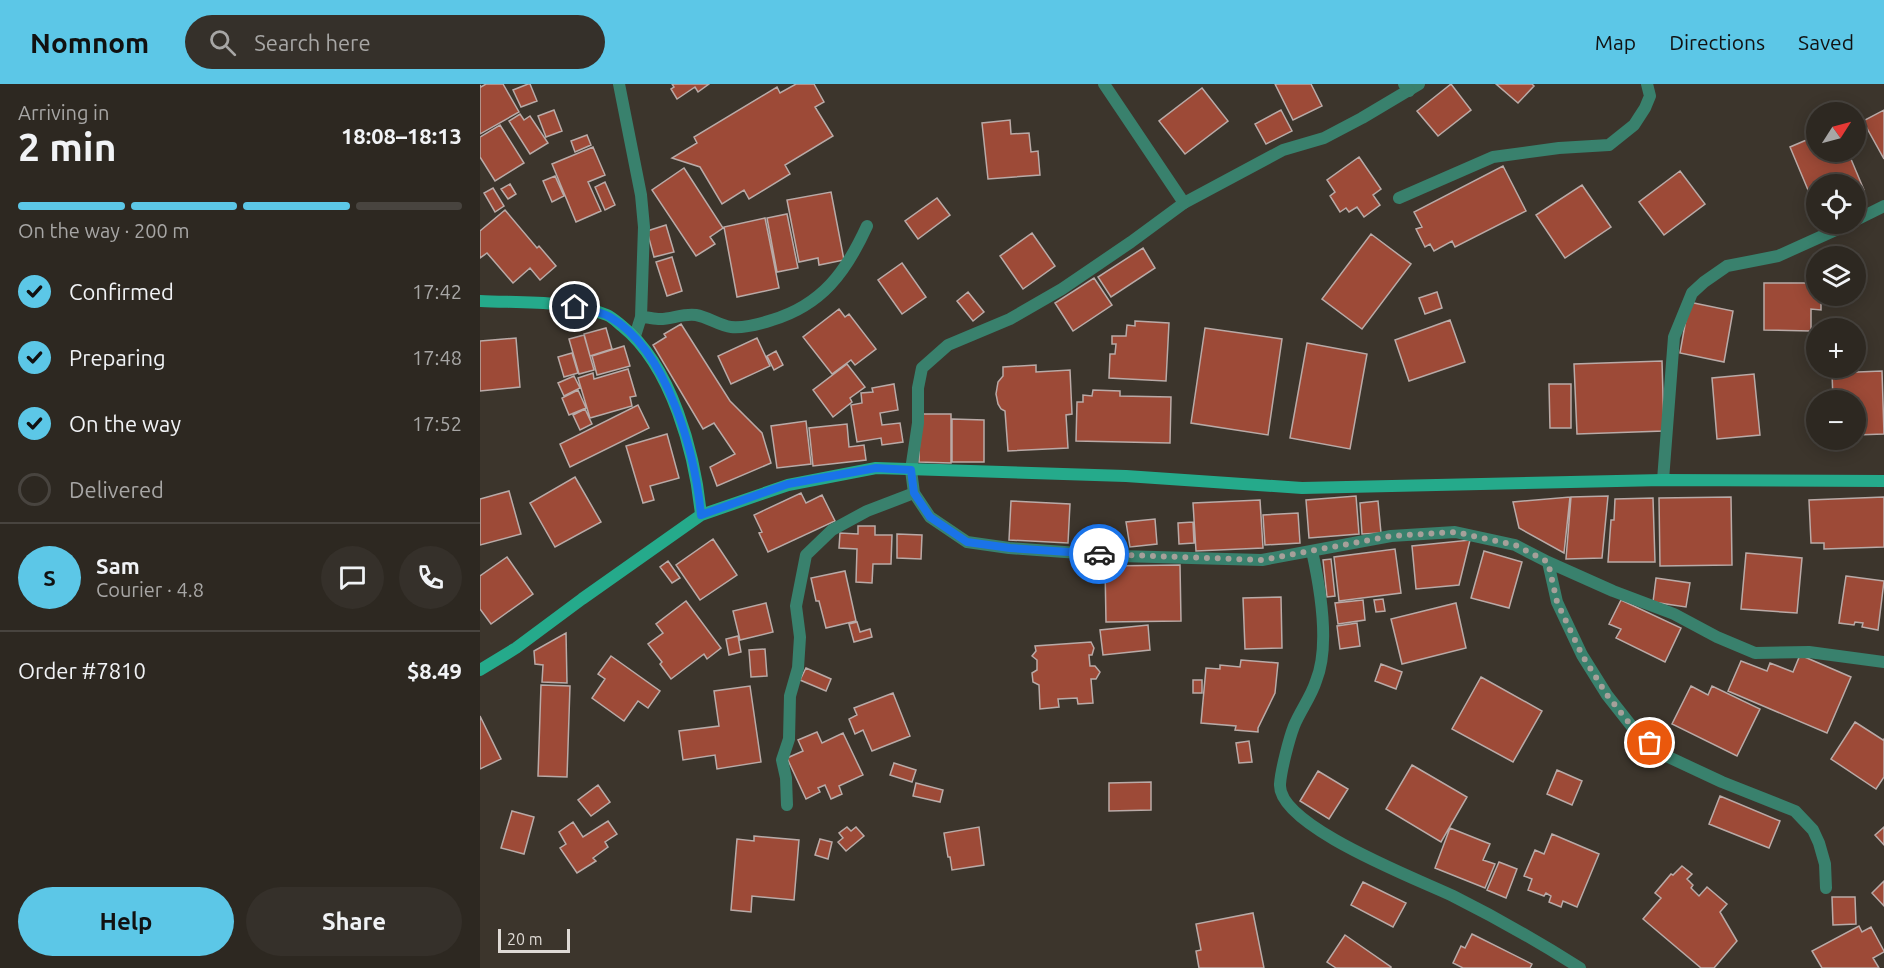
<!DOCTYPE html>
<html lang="en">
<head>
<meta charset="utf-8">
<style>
  :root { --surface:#2d2821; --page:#35302a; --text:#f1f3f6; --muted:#a7a6a5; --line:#48443f; --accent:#5cc7e7 }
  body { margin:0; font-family:Ubuntu,sans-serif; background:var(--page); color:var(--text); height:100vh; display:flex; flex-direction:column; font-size:22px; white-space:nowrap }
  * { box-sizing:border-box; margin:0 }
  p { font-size:20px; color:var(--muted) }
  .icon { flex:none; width:33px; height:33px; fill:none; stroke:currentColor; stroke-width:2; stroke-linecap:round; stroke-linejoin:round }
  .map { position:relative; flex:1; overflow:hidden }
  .panel { display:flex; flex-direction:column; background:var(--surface); width:480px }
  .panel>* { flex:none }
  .needle { width:39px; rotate:54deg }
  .fabs { position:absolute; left:1326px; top:18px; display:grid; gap:12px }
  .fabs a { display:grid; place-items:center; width:60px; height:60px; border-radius:50%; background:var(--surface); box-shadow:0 3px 15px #0003,0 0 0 2px var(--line); font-size:30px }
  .scale { position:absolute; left:18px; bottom:15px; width:72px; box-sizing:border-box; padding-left:6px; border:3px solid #dfdad5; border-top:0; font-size:16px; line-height:21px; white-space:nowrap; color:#dfdad5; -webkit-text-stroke:4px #3c352c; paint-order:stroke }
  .pin { position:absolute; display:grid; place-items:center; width:51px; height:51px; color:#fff; margin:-26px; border:3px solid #fff; border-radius:50%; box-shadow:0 2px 6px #0007 }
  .courier { position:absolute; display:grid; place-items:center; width:60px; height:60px; margin:-30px; border:4px solid #1a73e8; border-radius:50%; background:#fff; color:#222; box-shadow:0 2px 8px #0007 }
  .head em { font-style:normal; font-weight:700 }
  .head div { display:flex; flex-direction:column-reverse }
  .head { display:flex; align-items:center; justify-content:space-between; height:102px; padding:0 18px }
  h1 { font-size:39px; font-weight:700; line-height:45px }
  .bar { display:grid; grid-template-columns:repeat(4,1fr); gap:9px 6px; align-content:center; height:72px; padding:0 18px }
  .bar i { height:8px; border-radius:4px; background:var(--line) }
  .bar .selected { background:var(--accent) }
  .bar p { grid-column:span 4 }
  .line { display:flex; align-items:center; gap:15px; padding:0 18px; border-top:2px solid var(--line) }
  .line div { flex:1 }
  .round { display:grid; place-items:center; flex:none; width:63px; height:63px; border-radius:32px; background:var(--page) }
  ol { padding:0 18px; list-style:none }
  li { display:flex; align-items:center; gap:18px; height:66px }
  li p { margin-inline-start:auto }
  li .icon { padding:6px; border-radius:50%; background:var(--accent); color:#111; stroke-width:4 }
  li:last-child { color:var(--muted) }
  li i { width:33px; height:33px; border:3px solid var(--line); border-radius:50% }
  .cta { display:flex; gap:12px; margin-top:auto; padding:12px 18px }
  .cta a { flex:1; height:69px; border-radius:36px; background:var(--accent); color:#111; font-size:24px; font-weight:700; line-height:69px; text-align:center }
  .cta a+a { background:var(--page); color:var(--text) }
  header { display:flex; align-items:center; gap:36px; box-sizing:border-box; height:84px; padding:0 30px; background:var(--accent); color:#111 }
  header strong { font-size:28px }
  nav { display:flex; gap:33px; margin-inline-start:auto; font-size:21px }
  .search { width:420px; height:54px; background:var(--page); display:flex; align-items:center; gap:15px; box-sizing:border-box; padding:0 21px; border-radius:33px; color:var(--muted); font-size:22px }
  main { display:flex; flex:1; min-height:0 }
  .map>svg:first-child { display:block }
  .building { fill:#9d4a37; stroke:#b9aaa7; stroke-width:1.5 }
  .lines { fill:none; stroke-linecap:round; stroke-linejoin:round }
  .lane { stroke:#39816d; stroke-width:12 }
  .street { stroke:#39816d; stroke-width:12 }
  .secondary { stroke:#25aa8b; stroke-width:12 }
  .done { stroke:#a6a09a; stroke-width:6; stroke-dasharray:0 10.8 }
  .route { stroke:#1a73e8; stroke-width:8 }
</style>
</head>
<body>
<header>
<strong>Nomnom</strong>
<div class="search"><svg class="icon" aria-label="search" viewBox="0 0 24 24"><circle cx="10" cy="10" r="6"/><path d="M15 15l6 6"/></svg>Search here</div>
<nav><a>Map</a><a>Directions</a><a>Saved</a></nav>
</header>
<main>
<section class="panel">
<div class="head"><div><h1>2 min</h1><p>Arriving in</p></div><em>18:08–18:13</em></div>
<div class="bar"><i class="selected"></i><i class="selected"></i><i class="selected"></i><i></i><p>On the way · 200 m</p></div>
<ol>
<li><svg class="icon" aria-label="check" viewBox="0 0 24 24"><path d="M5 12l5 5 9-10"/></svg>Confirmed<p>17:42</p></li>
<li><svg class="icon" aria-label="check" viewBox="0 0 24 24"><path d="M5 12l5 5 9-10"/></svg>Preparing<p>17:48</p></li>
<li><svg class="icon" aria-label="check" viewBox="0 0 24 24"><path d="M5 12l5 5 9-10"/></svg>On the way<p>17:52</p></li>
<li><i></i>Delivered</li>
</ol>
<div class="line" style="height:108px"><b class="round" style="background:var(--accent);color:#111">S</b><div><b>Sam</b><p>Courier · 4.8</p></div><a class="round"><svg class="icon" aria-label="chat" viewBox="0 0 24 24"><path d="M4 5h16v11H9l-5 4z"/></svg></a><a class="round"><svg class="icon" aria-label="phone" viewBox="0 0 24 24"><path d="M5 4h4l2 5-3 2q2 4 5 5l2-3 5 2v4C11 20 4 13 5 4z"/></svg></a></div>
<div class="line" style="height:78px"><div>Order #7810</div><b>$8.49</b></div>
<div class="cta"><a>Help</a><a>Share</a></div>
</section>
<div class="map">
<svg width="1404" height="884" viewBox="0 0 1404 884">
  <rect width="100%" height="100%" fill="#3c352c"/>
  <path class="building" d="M6,0H23L39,28L0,50V1L1,3Z
    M48,0H50L57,17L41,23L33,6Z
    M192,0H229L218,8L215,3L197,15L191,5L194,3Z
    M316,0H334L344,18L335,23L353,52L305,81L310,90L269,115L264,106L242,120L220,83L192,74L217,59L214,53L297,3L300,9Z
    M795,0H831L842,22L813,36Z
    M971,0L991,26L958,52L937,27Z
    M1016,0H1052L1054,2L1038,19Z
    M722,4L748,37L705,70L679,37Z
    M74,26L82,47L66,53L58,32Z
    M801,26L812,47L786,60L775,40Z
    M1404,26V75L1383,37Z
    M40,30L44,36L50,32L68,59L50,70L29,37Z
    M530,36L531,50L549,49L551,68L558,67L560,91L508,95L502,39Z
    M20,41L44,79L15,97L0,73V53Z
    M107,51L111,61L95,68L91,57Z
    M1336,52V68H1368L1384,106L1376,109V100H1336V125L1310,63Z
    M113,63L125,91L108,98L121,127L96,138L72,80Z
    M879,73L901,105L893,111L900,121L884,133L877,123L869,128L866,124L860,128L850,112L855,108L847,96Z
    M1023,82L1046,127L975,163L972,157L954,167L950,160L945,163L936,145L942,143L934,128Z
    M204,84L243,144L230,153L235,160L216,172L172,106Z
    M1200,87L1225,120L1184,151L1159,118Z
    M75,92L84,112L72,118L63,97Z
    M125,98L135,121L125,126L115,103Z
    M30,100L36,110L28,115L21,105Z
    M1102,101L1131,143L1085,174L1056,131Z
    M13,104L24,122L15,128L4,109Z
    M351,108L364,176L339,181L338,174L319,178L307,116Z
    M457,114L470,131L438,155L425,137Z
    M25,126L57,164L59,162L76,182L60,196L50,184L33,199L7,169L0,174V147Z
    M307,130L318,184L297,188L287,134Z
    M285,134L299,204L257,213L244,143Z
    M186,141L194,168L174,173L167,147Z
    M552,149L575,182L543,205L520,172Z
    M891,150L931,180L882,245L842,215Z
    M663,164L675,184L631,213L618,193Z
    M192,173L202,207L187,212L176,178Z
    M422,179L446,213L422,230L398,196Z
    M614,194L632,221L593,247L575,219Z
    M1284,199H1336V212H1341V226L1331,225V247L1284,246Z
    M488,208L504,228L493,237L477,217Z
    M957,208L962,224L945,230L939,214Z
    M1209,218L1253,227L1244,278L1200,269Z
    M359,225L365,233L369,230L396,265L375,281L371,276L352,290L323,253Z
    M970,236L985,278L929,297L915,256Z
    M655,237L689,239L686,297L629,294L630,270H635L636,260H632V252H646L647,241L655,242Z
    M201,240L250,317L282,349L291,379L237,402L230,383L255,370L234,339L223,345L173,261L186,253L184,250Z
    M126,244L132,265L110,272L104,250Z
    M725,244L802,255L788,351L711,339Z
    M104,251L114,286L99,290L89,255Z
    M36,254L40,303L0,307V257Z
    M277,254L290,282L251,300L238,272Z
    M827,259L887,270L870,365L810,354Z
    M144,262L150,282L117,291L112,272Z
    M296,267L303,281L294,286L287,272Z
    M92,269L98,289L84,293L78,273Z
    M1182,277L1184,347L1097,350L1094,280Z
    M367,280L385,303L370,314L372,318L353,333L333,306Z
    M556,281V288L590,286L592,330L586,331L588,364L528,367L525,327L521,325L518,320L516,310L518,298L523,292V283Z
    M148,285L156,312L150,313L152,322L110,334L98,294L113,289L114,295Z
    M1402,287L1404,350L1376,351V316H1353L1352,289Z
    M1274,290L1280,351L1237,355L1232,294Z
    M94,292L100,304L84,312L78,299Z
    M414,300L418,326L400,329L402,341L420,339L423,358L402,361L401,354L377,358L371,321L382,319L381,309L393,308L392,304Z
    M1069,300H1091V344H1070Z
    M98,306L106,324L89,331L82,314Z
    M613,306L640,307V312L691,313L690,359L596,357L597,318H603V311L612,312Z
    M158,321L169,344L90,383L80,360Z
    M105,325L112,340L100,346L93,331Z
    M440,330H471V379L439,378Z
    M472,335L504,336V378H472Z
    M326,337L331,380L297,384L291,342Z
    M367,340L369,363L384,361L386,376L333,382L329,344Z
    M187,350L199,394L170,402L174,416L163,419L146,362Z
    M95,393L121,438L75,463L50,419Z
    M29,407L41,450L0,461V415Z
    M321,409L326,419L342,411L355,437L288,468L279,449L282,448L274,431Z
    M876,412L879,450L829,454L826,416Z
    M1128,412L1122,474L1086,475L1091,413Z
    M1090,413L1084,469L1039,444L1033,418Z
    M1251,413L1252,481L1180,482L1179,414Z
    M1404,413V463L1344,465V459H1331L1329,416Z
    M1173,414L1175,478H1128L1131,436H1134L1135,415Z
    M780,416L783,464L716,467L713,419Z
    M531,417L590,420L588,459L529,456Z
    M898,417L901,449L882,450L880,419Z
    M818,429L820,459L785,461L783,431Z
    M675,435L677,460L650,463L646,438Z
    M713,438L714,459L699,460L698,439Z
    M378,442H395V451H412L411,480H393L392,499L376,498L377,465L359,464L360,449L378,450Z
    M417,450L442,451L441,475L417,474Z
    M233,455L257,491L220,516L196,481Z
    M990,456L979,501L936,505L932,462Z
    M915,465L921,509L859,517L854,473Z
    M1004,467L1042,478L1029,524L991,514Z
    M1266,469L1322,474L1317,529L1261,525Z
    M27,473L53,510L11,540L0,525V492Z
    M851,475L855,512L847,513L843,476Z
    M188,477L200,494L192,499L180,483Z
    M700,481L701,537L626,538L625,482Z
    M365,487L376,537L346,544L339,517H336L331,494Z
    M1366,492L1404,497L1398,546L1382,543L1383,539L1375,538L1374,541L1359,539Z
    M1176,494L1210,499L1206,523L1173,518Z
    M801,513L802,564L765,565L763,514Z
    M903,515L905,527L896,528L894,516Z
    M883,516L885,536L858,540L855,519Z
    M1141,516L1201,544L1185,578L1136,554L1141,545L1129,540Z
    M206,517L241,564L227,575L224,570L191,595L180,580L182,578L168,560L183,549L176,540Z
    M286,519L293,548L260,556L253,527Z
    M976,519L986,564L922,580L911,535Z
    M377,538L380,548L390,545L392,553L374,558L369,540Z
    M877,539L880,562L860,565L857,542Z
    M668,541L670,566L623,571L620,546Z
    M86,549L87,599L62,598L63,581L55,580L54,567Z
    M258,552L261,568L249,571L246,555Z
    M611,558L614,564L612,571H609L610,582H615L620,588L616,595H611L613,619L598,620L597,614L578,615L579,623L560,625L559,601L553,598L552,589L557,586V576L552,572L556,567L555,562Z
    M285,565L287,592L271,593L269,566Z
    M1320,571L1371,593L1347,649L1248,607L1261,577L1287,587L1290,579L1313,588Z
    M131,572L180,607L168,624L158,617L144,637L112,614L125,595L118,590Z
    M761,576L798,579L795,609L778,644V648L755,646L756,642L721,639L726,584L740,585V581L760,583Z
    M901,580L922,588L916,605L895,597Z
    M326,584L351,595L346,607L320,596Z
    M1001,593L1062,627L1033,678L972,645Z
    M713,596H722V609H713Z
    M61,601L90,602L87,693L58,692Z
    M270,602L281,678L237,685L235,671L203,676L199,647L239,642L234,607Z
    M1211,602L1228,611L1232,602L1280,625L1257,672L1192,640Z
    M413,609L430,652L392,667L383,646L375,650L369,635L377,631L374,624Z
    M0,632L21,675L0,685Z
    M1375,638L1403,656L1404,655V693L1396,705L1351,675Z
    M337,648L342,659L363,649L383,691L359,702L362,710L351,715L345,701L338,704L340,708L326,715L307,674L323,667L318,656Z
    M769,657L772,678L759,679L756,659Z
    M414,679L436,686L432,698L410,691Z
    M932,681L987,713L961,758L906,725Z
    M1077,686L1102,697L1092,721L1067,710Z
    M838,687L868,705L849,735L820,717Z
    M671,698V726L629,727V699Z
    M436,699L463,706L460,718L433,712Z
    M118,701L130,718L111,732L98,716Z
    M1240,712L1300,737L1289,764L1229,740Z
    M32,727L54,733L44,770L21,764Z
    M128,737L137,750L125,758L128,763L113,774L116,777L97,789L80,764L86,760L79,748L93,738L103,753Z
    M367,743L371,747L376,743L384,752L366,767L358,758L363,754L359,749Z
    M499,743L504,781L472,786L470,773H468L464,749Z
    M1404,743V761L1395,751Z
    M970,744L1010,760L1003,776L1015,780L1005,804L955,784Z
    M1072,750L1119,770L1097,823L1083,817L1081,823L1069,818L1071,812L1066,809L1064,812L1048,806L1052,795L1044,792L1055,766L1064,770Z
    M274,752L319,756L314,816L272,812L271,828L251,826L257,755L274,757Z
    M340,755L352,758L348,775L335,771Z
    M1019,778L1037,785L1026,814L1007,806Z
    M1202,782L1212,790L1207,795L1213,801L1211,804L1219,812L1227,803L1247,820L1240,828L1257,857L1234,884H1221L1163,835L1181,814L1175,809L1191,790L1193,791Z
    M1404,797V822L1392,809Z
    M883,798L926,819L913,843L871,821Z
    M1352,813H1375L1376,840L1353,841Z
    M773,829L784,884H719L716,867L721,866L716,840Z
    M1379,842L1382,848L1391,843L1404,867V868L1393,874L1399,884H1342L1332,867Z
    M992,850L1052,880L1050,884H983L973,879L981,862L985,864Z
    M865,851L911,883V884H856L847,878Z"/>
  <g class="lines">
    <path class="lane" d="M431,386L438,339V304L442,284L468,261L530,235L582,205L651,158L704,119L803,66L844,54L882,34L939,0"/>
    <path class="street" d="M139,0L161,111L164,143L161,233L155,252
      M624,0L704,119
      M924,0L929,7
      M919,114L1013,73L1079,64L1129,61L1154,41L1165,24L1170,12L1167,0
      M1376,136L1404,122
      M161,233C167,233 174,235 180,235C192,235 204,229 216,231C228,233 240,242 251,243C264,244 280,240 292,236C342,221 366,188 387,142
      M431,386L434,409L450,433L487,458L529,464L640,472L782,476L911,452L975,448L1035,461L1068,478L1133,507L1194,530L1237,553L1275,569L1329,568L1404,578
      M1183,396L1194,253L1212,209L1224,198L1247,182L1298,172L1369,140
      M832,467C840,503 850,563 836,597C831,613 820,627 814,642C809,655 801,686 800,700C797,742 940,796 973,812C1017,834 1059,858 1100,884
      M1068,478L1077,518L1102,571L1127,611L1157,649L1182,670L1242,698L1315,727L1333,746L1339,759L1345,780L1346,804
      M307,721L306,694L302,676L309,655L310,612L318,584L320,553L316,522L326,471L352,446L387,427L434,409"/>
    <path class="secondary" d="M0,217C41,219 88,216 127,231C132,233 137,238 142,242C192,282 215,370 221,431
      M0,586L36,564L102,515L221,431L308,401L396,384L646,392L822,404L1183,396L1404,397"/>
  </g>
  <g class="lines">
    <path class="done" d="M619,470L782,476L911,452L975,448L1035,461L1068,478L1077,518L1102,571L1127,611L1157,649L1170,659"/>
    <path class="route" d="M95,223C106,226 120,227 130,233C188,267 215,369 221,431L308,400L396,384L431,386L434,409L450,433L487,458L530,464L619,470"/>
  </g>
</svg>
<div class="fabs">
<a><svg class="needle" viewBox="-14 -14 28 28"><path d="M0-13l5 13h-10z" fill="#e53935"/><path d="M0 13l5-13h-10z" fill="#a7a6a5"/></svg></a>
<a><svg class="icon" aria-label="locate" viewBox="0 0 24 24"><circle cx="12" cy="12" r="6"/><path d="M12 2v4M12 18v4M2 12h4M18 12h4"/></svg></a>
<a><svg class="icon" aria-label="layers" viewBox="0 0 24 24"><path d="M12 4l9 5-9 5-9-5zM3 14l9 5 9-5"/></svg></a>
<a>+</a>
<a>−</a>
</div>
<div class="scale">20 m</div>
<div class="pin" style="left:1170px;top:659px;background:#ea580c"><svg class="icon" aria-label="bag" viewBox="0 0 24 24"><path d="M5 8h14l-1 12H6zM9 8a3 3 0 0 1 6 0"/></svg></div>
<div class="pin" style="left:95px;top:223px;background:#1f2937"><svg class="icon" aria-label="home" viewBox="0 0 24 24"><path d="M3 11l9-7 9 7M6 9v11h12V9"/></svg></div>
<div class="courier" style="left:619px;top:470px"><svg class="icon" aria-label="car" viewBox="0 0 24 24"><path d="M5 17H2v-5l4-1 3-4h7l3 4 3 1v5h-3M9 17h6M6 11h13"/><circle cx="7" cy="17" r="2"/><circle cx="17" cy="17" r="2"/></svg></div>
</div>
</main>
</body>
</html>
